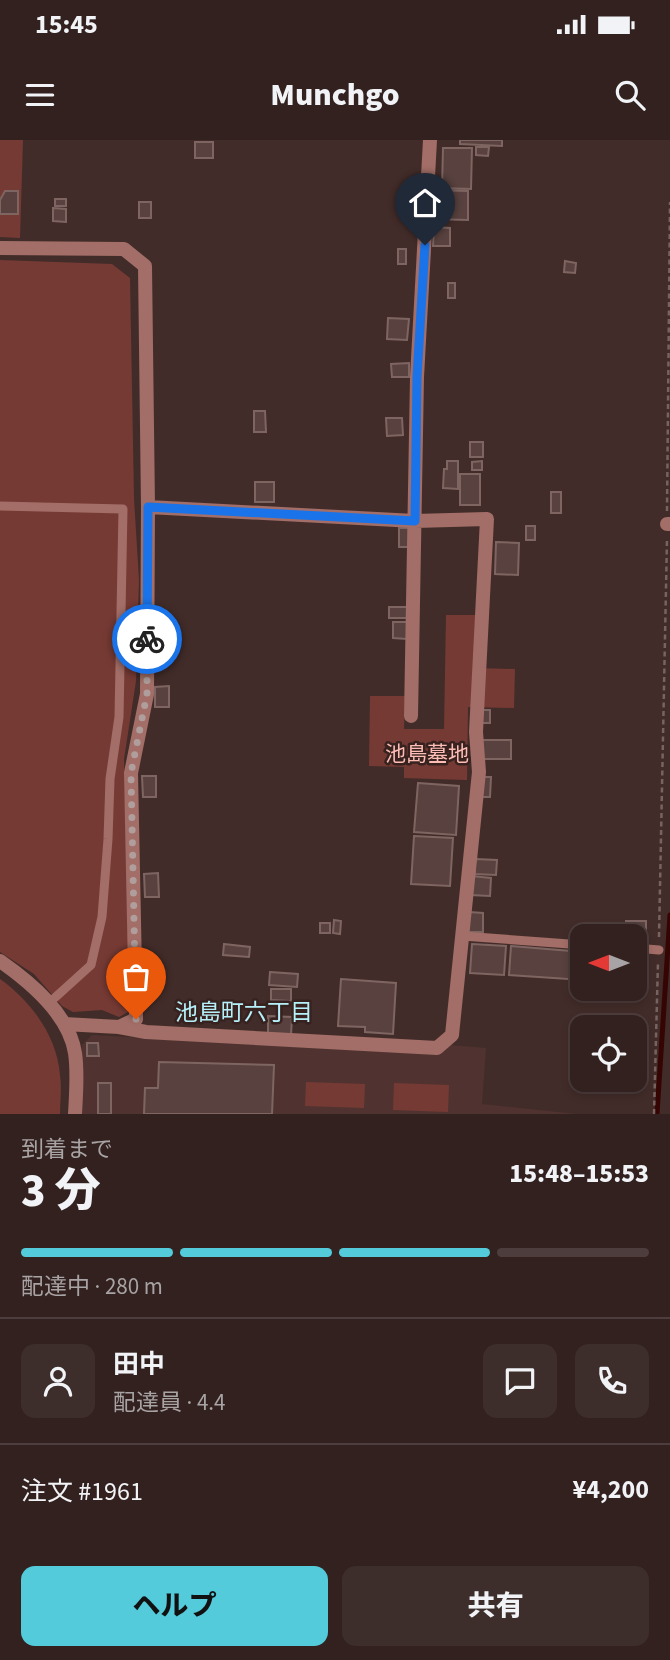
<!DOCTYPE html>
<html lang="ja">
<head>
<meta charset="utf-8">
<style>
  :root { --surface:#32211f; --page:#3d2e2c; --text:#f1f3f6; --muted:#a8a3a4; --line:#4d3e3d; --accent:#53cbdb }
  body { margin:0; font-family:"Source Sans 3","Noto Sans JP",sans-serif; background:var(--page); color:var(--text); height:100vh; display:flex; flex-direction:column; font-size:26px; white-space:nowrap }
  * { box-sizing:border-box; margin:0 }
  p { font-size:23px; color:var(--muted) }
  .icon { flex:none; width:38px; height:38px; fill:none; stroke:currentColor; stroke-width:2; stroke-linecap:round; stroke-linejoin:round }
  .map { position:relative; height:974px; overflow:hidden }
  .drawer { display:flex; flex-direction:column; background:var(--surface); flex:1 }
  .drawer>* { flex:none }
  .needle { width:46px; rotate:270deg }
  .fabs { position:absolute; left:570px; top:784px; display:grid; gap:14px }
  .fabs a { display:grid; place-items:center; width:77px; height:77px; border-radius:14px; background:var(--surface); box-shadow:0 4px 10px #0003,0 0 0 2px var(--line); font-size:35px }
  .pin { position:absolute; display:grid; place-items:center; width:60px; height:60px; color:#fff; margin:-72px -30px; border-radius:50% 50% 50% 0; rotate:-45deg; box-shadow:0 0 7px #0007 }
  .pin .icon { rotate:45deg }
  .courier { position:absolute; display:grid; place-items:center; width:70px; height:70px; margin:-35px; border:5px solid #1a73e8; border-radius:50%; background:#fff; color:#222; box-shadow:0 2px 9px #0007 }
  .overview em { font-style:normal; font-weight:800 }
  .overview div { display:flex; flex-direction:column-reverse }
  .overview { display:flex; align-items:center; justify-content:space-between; height:119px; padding:0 21px }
  h1 { font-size:46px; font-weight:800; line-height:52px }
  .bar { display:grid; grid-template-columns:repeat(4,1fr); gap:10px 7px; align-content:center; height:84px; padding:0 21px }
  .bar i { height:9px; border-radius:5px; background:var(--line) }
  .bar .on { background:var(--accent) }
  .bar p { grid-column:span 4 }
  .line { display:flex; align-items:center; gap:18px; padding:0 21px; border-top:2px solid var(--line) }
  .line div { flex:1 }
  .round { display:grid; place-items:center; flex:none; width:74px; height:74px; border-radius:14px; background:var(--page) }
  .action { display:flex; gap:14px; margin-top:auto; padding:14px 21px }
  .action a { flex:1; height:80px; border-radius:14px; background:var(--accent); color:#111; font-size:28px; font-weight:800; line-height:80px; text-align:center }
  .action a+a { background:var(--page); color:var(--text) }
  .status { display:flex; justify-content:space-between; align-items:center; height:49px; padding:0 35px; background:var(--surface); direction:ltr }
  .status svg { height:19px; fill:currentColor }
  header { display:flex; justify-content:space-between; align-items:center; height:91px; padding:0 21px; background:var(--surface); font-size:32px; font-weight:800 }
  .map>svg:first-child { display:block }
  .built { fill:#503330 }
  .green { fill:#763a34 }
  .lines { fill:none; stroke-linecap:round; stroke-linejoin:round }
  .stream { stroke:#350504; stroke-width:5 }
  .building { fill:#58413e; stroke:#7e6562; stroke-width:2 }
  .path { stroke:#776360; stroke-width:2.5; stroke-dasharray:5 3.5; stroke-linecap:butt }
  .service { stroke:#a36e67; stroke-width:9 }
  .minor { stroke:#a36e67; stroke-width:14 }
  .done { stroke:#af9e9b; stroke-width:7; stroke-dasharray:0 12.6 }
  .route { stroke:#1a73e8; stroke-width:9 }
  .labels { text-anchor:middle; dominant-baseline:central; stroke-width:5; stroke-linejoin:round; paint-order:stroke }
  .park-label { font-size:21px; fill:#fdbdb4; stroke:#372220 }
  .neighbourhood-label { font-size:23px; fill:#b6f0f9; stroke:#372220 }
</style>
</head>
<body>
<div class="status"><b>15:45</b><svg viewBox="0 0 49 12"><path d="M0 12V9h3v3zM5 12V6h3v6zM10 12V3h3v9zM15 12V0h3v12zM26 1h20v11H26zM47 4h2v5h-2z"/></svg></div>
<header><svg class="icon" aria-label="menu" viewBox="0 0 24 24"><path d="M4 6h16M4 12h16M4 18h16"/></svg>Munchgo<svg class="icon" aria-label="search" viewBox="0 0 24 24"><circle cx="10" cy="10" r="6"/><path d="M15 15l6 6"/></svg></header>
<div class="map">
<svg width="670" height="974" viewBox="0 0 670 974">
  <rect width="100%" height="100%" fill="#422c29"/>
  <path class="built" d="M92,895L440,914L450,905L486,908L482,964L576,974H81L82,905Z"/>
  <path class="green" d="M0,0H23L20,98L0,97Z
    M0,120L112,124L130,138L134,359L139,440L136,541L124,619L130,871L119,877L102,870L73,872L62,866L34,834L0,812Z
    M446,475H476L475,528L515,529L514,568L468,567L467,640L404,638V627L369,626L370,556H405L404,589H444Z
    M0,839C31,861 57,896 60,935C62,948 60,961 60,974H0Z
    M306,942L365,944L364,968L305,966Z
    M394,943L449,945L448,972L393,970Z"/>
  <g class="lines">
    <path class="stream" d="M657,974L670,775"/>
  </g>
  <path class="building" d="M460,0H502V6L460,4Z
    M195,2H213V18H195Z
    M476,7H489L488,16L476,15Z
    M443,8H472L471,49L442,48Z
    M432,50L468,51V80L431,79Z
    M5,51H18V74H0V60Z
    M55,59H66V66H55Z
    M139,62H151V78H139Z
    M53,68L66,69V82L53,81Z
    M434,87L450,88V106H433Z
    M398,109H406V124H398Z
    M565,121L576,123L575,133L564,132Z
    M448,143H455V158H448Z
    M388,178L409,179L407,200L387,199Z
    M409,223V237H392L391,224Z
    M254,271H265L266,292H254Z
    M386,278H402L403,295L387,296Z
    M470,302H483V317H470Z
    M447,321H458V349L443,348L444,329H447Z
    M482,321V330H472V322Z
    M460,334H480V365H460Z
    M255,342H274V362H255Z
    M551,352H561V373H551Z
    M526,386H535V400H526Z
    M399,388H410V407H399Z
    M496,402L519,403L518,435L495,434Z
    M389,467H407V478H389Z
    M393,482H407V499L393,498Z
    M169,546V567H155V547Z
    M481,570H490V583H481Z
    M482,600H511V619H482Z
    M142,636H156V657H143Z
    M481,637H491L490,657H481Z
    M418,643L459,646L456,695L414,692Z
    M414,696L453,698L450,746L411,744Z
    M475,719L497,720L496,735L475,734Z
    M158,733L159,757H145L144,734Z
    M471,736L491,738L490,756L470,755Z
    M469,772L483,773V792H468Z
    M334,780L341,781L340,794L333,793Z
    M626,781H646V805H635L634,790H626Z
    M320,783H330V793H320Z
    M224,804L250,807L249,817L223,815Z
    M472,804L506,806L504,835L470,833Z
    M511,806L583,812V840L509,835Z
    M635,816H642L640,844H635Z
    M270,832L298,834L297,847L269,845Z
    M341,839L396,843L393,894L365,892V887L338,886Z
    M271,849H291V861L271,860Z
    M268,876L292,877L291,895L268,894Z
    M87,903H98L99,916H87Z
    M159,922L274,925L272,974H144L145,948H158Z
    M98,943H111V974H98Z"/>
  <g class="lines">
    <path class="path" d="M667,371L670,62
      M659,797L667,398
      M654,974L658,822"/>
    <path class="service" d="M0,366L123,369L119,577L110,639L108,699L102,777L91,825L49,863
      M462,796L583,805
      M635,808L659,810"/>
    <path class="minor" d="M0,108L124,109L145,126L148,367L147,554L131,633L136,879L119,887
      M667,384H670
      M411,576L417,237L430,0
      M0,821C30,842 69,874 75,913C78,933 76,954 75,974
      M64,884L119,887L146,892L437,908L452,895L479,632L476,592L487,379L415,381L148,367"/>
  </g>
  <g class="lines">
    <path class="done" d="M136,879L131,633L147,554V499"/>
    <path class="route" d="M147,499L148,367L415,381L417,237L425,105"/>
  </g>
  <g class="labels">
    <g class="park-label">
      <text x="427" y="614">池島墓地</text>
    </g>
    <g class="neighbourhood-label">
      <text x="244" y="872">池島町六丁目</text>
    </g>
  </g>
</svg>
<div class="fabs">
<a><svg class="needle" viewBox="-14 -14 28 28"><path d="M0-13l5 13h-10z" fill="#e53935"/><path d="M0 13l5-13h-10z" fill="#a8a3a4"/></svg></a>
<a><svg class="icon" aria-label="locate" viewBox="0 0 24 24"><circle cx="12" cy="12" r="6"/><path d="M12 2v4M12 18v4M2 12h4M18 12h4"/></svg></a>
</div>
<div class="pin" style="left:136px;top:879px;background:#ea580c"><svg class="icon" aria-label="bag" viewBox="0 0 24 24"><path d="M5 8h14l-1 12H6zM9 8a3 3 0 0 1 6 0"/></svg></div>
<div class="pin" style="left:425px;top:105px;background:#1f2937"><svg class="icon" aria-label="home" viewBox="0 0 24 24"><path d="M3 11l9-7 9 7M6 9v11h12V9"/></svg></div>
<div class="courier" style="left:147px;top:499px"><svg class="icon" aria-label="bike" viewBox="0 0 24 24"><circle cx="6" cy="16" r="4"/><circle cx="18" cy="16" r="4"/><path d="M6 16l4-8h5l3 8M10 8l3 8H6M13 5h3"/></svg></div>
</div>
<section class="drawer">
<div class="overview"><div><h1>3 分</h1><p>到着まで</p></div><em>15:48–15:53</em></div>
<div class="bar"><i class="on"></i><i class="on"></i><i class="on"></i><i></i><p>配達中 · 280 m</p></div>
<div class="line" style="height:126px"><a class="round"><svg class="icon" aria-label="person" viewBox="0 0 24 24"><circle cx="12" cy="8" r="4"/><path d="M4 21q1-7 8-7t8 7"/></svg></a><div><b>田中</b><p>配達員 · 4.4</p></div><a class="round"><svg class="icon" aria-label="chat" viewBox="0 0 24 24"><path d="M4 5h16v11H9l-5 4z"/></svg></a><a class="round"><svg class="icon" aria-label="phone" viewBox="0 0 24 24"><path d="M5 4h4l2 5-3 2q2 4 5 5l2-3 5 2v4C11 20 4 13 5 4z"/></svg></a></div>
<div class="line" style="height:91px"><div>注文 #1961</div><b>¥4,200</b></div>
<div class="action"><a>ヘルプ</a><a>共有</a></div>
</section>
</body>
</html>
